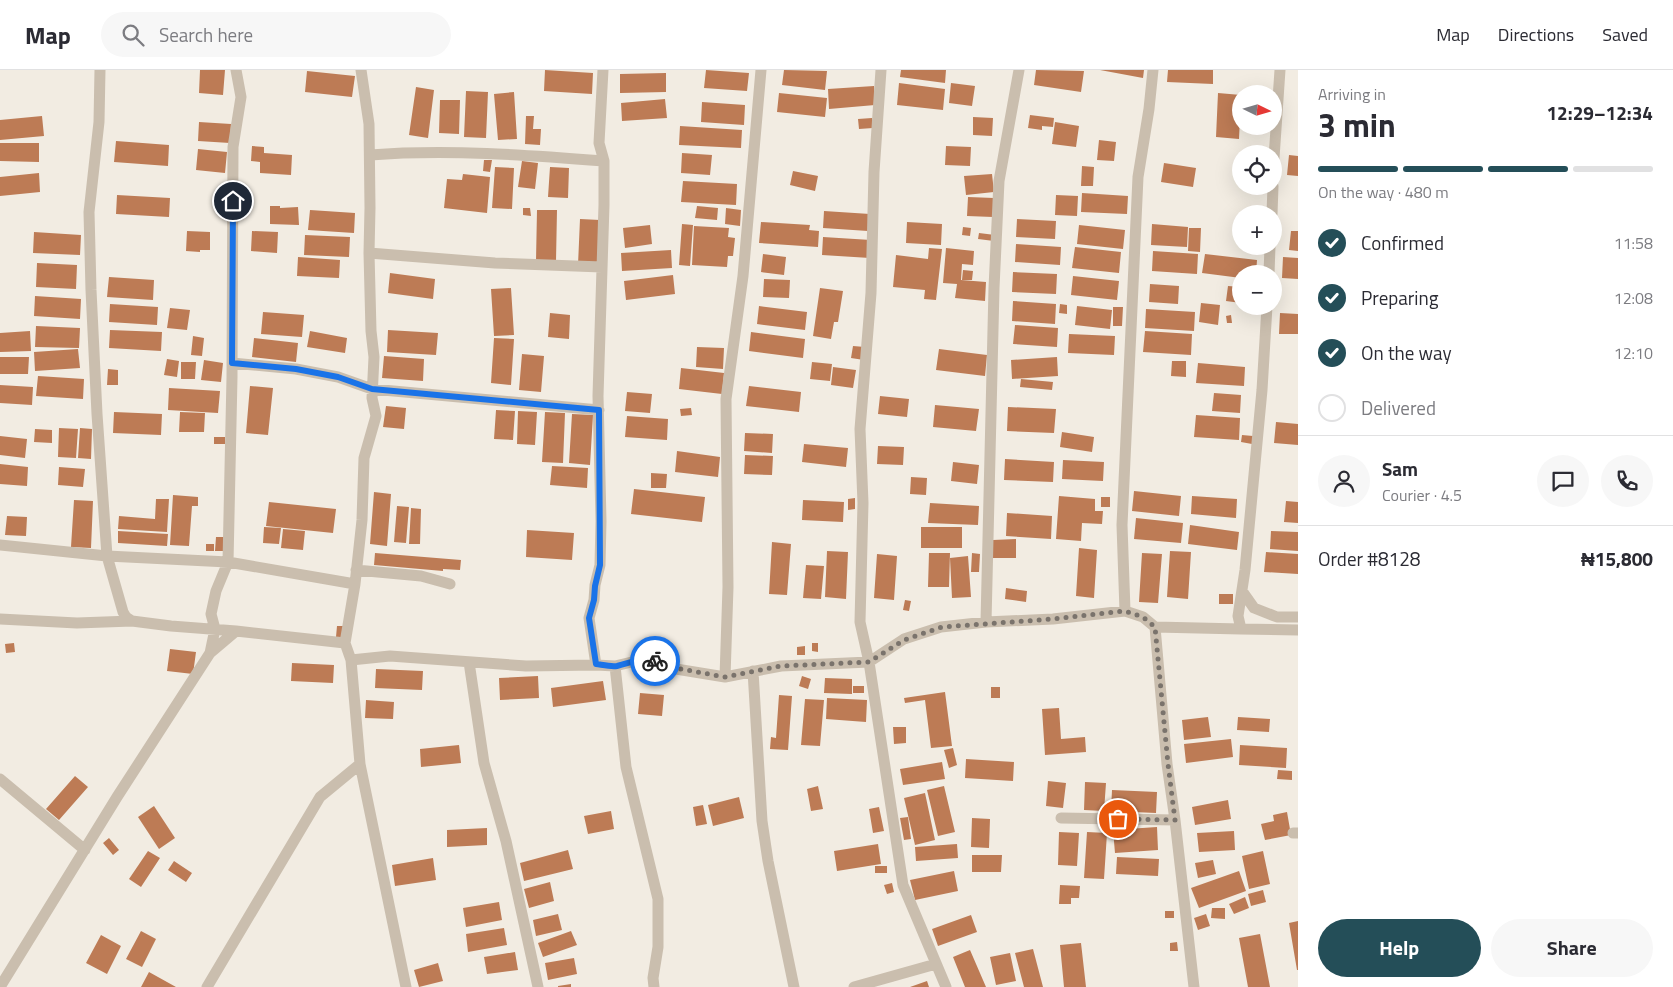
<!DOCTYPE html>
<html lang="en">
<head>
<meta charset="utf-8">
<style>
  :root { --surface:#fff; --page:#f7f7f7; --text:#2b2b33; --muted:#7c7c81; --line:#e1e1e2; --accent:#244e58 }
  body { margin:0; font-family:"Titillium Web",sans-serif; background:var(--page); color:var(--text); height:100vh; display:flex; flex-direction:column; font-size:19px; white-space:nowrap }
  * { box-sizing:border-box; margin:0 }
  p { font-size:16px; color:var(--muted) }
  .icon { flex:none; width:28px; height:28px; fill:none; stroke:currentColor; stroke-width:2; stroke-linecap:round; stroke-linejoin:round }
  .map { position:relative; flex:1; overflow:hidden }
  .panel { display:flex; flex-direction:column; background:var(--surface); width:375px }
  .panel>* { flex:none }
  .needle { width:32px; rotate:95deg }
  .fabs { position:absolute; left:1232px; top:15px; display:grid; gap:10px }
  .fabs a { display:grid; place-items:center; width:50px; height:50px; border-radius:50%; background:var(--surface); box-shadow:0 5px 20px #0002; font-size:25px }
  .pin { position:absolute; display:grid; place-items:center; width:42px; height:42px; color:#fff; margin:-21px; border:2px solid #fff; border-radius:50%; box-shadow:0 1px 5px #0007 }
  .courier { position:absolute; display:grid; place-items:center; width:50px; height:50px; margin:-25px; border:4px solid #1a73e8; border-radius:50%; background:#fff; color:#222; box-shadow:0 1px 6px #0007 }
  .headline em { font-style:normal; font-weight:700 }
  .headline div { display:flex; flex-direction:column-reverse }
  .headline { display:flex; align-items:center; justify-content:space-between; height:85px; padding:0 20px }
  h1 { font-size:32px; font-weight:700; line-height:38px }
  .bar { display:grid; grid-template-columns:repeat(4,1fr); gap:8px 5px; align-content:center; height:60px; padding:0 20px }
  .bar i { height:6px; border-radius:4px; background:var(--line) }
  .bar .current { background:var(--accent) }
  .bar p { grid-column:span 4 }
  .line { display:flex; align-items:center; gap:12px; padding:0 20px; border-top:1px solid var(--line) }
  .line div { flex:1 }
  .round { display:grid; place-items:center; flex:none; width:52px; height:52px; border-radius:26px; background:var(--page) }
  ol { padding:0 20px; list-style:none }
  li { display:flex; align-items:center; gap:15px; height:55px }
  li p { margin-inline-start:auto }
  li .icon { padding:5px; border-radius:50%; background:var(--accent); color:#fff; stroke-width:4 }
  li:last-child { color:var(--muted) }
  li i { width:28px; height:28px; border:2px solid var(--line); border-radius:50% }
  .cta { display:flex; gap:10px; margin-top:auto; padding:10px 20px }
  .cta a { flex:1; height:58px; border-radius:30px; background:var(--accent); color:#fff; font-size:20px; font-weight:700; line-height:58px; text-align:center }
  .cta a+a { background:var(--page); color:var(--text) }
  header { display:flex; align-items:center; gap:30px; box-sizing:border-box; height:70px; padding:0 25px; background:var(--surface); border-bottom:1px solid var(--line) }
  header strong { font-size:24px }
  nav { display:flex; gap:28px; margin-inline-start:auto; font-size:18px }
  .search { width:350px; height:45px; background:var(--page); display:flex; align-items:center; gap:12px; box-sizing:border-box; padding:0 18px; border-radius:28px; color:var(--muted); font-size:19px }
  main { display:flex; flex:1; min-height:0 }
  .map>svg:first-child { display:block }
  .building { fill:#bd7b55 }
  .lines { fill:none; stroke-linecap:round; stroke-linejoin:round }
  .minor { stroke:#cabeae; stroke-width:11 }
  .done { stroke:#7a736c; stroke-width:5; stroke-dasharray:0 9 }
  .route { stroke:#1a73e8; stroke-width:6 }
</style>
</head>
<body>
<header>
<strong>Map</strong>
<div class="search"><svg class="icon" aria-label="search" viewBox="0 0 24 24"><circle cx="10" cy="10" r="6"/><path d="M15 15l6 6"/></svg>Search here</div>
<nav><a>Map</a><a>Directions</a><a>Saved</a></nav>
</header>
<main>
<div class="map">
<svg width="1298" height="917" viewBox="0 0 1298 917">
  <rect width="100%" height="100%" fill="#f2ece2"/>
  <path class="building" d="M200,0H225L223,25L199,23Z
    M545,0L593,3L592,24L544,21Z
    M706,0L749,3L747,21L704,18Z
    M784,0L827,1L825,20L782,15Z
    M901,0H946L945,13L900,7Z
    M1036,0L1084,1L1081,22L1034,15Z
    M1100,0H1144L1143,8Z
    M1168,0H1213V14L1167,12Z
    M307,1L355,6L352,27L305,22Z
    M666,3V22L620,23V4Z
    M899,13L945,19L943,40L897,35Z
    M951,13L975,16L972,36L949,33Z
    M874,16L875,35L829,39L828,19Z
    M416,17L434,20L428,68L409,65Z
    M466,21L488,22L486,68L464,67Z
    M514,22L517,69L498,70L494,24Z
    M779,23L827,28L825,47L777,42Z
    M1218,23L1241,25L1239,69L1216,67Z
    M665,29L667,48L622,51L621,33Z
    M440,30H460L459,64L439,63Z
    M702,32L745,35L744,55L701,52Z
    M1030,45L1054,48L1053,57L1042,56V60L1028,58Z
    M42,46L44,66L0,70V50Z
    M526,46H534L533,59H541L540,75L525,74Z
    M973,47L993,48L992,66L973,65Z
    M872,48L873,58L859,59L858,49Z
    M199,52L231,54L230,73L198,71Z
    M1055,52L1079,56L1076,77L1052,74Z
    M680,56L742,60L741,78L679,75Z
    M1099,70L1116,72L1114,91L1097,90Z
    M116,71L169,75L168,96L114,92Z
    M0,73H39V92L0,91Z
    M252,76L264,77V83L292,85L291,105L260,103V92L251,91Z
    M946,76L971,77L970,96L945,95Z
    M198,79L227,82L225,103L196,100Z
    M682,83L712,85L710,105L681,103Z
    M1289,85L1298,86V106L1287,105Z
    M484,90H492L490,102L483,101Z
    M522,91L538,93L535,119L518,117Z
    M1164,93L1196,98L1193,117L1161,112Z
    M1082,96L1094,97L1093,116H1081Z
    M495,97L514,98L512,139L492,138Z
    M550,97L569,98L568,128L548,127Z
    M793,101L818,106L815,121L790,115Z
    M39,103L40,122L0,126V107Z
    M463,104L490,107L487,143L444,138L447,109L462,110Z
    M992,104L994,122L966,125L964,106Z
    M683,111L737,114L736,135L681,132Z
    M1082,123L1128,126L1127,144L1081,142Z
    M117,125L170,128L169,147L116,144Z
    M1056,125L1078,126L1077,146L1055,145Z
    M968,127L994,128L993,147L967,146Z
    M270,136H280V138L298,137L299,155L270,154Z
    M697,136L718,138L717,150L695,148Z
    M523,138H530L531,146L523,145Z
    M726,138L741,140L740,156L725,154Z
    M310,140L355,143L354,163L308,160Z
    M537,140H557L556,191H536Z
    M824,141L870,144L868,161L823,158Z
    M580,149L600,150L597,196L578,195Z
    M1017,149L1056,151L1055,169L1016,167Z
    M761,152L810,155L809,160L819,161L818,177L759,173Z
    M907,152L942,154L941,175L906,173Z
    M682,154L693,155L690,196L679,195Z
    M1152,154L1188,157L1187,177L1151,175Z
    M650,155L652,174L625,178L623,158Z
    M1079,155L1125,160L1123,179L1077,174Z
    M694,156L729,158L728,167L735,168L733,186H728L727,197L692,195Z
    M963,157L971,158L970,166L962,165Z
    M1189,158H1201L1200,182L1188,181Z
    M187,161L210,162V180H200V182L186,181Z
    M252,161L278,162L277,183L251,181Z
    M1291,161H1298V181L1289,180Z
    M34,162L81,165L80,185L33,183Z
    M979,163L995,165L994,171L978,169Z
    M305,165L350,167L349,187L304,185Z
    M823,167L871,170L870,188L822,185Z
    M1016,174L1061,177L1060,195L1015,192Z
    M1075,177L1121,182L1119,203L1072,198Z
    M929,178L942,179L936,230L924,229L925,220L893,217L896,185L928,189Z
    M946,178L974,181L973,195L962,194L961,210L986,212L985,231L955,228L957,214L943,213Z
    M671,180L672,198L622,201L621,183Z
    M1153,181L1198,184L1197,204L1152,201Z
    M763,184L786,187L784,205L761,202Z
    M1205,184L1257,190L1256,204H1241V208L1202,203Z
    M298,187L340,190L339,208L297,206Z
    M1283,187L1298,188V209L1282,208Z
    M37,193L77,195L76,219L36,217Z
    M963,200L973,201L972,210H962Z
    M1013,202L1057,204L1056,224L1012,222Z
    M390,203L435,209L433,229L388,223Z
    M673,205L675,224L626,230L624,211Z
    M1073,206L1119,211L1117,230L1071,225Z
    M109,207L154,210L153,230L107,227Z
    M764,209L790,210L789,228L763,227Z
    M1150,214L1179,216L1178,234L1149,232Z
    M1228,216L1241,217V233L1226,231Z
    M511,218L514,265L494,266L491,219Z
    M820,218L843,221L838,252H834L831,269L813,266Z
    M35,226L81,229L80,249L34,246Z
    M1013,231L1056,234L1055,254L1012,251Z
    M1201,233L1220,235L1218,255L1199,252Z
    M110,234L158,237L157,255L109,252Z
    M1060,234L1067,235V244L1059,243Z
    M759,236L807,242L805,260L757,254Z
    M1077,236L1112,240L1110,259L1075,255Z
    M1113,237H1123L1122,256H1113Z
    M170,238L190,240L187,260L167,258Z
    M1146,239L1195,242L1194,261L1145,258Z
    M263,242L304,245L302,267L261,264Z
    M550,243L570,245L569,269L548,267Z
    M1280,243L1298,244V264H1279Z
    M1231,245L1232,253H1227L1226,246Z
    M1015,255L1058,258L1057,277L1013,274Z
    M36,256L80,258L79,278L35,277Z
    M110,260L162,262L161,281L109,278Z
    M388,260L438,263L436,285L387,282Z
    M30,261L31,281L0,282V263Z
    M310,261L347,268L345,283L307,277Z
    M1145,261L1192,264L1191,285L1143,282Z
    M751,262L805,269L803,288L749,281Z
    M1069,264L1115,266L1114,285L1068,283Z
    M193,266L204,268L202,286L191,285Z
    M254,268L298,273L296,292L252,287Z
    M494,268L514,269L511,315L491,313Z
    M853,276L865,277L864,290L851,288Z
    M697,277L724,278L723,299L696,297Z
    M78,279L80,298L35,301L34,282Z
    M939,279L987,285L985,306L936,300Z
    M522,284L544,286L541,322L519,320Z
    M384,286L424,289L423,311L382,308Z
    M0,287H29L28,304H0Z
    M1057,287L1058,306L1012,309L1011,290Z
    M167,289L179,291L177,307L164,305Z
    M204,290L223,293L221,312L201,310Z
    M1172,291H1186V307L1171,306Z
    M181,292H196L195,309H181Z
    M812,292L832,294L830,311L810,309Z
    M1198,293L1245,297L1244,316L1196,313Z
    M833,297L856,300L853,318L831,315Z
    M681,298L724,303L722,324L679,319Z
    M108,299L118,300V315H107Z
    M38,306L84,309L83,329L36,326Z
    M1021,309L1053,312L1052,320L1020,317Z
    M0,315L33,317L32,335L0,333Z
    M250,316L273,318L268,365L246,363Z
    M749,316L801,322L799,342L746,336Z
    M169,318L220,321L218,343L168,340Z
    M627,322L652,324L650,343L625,341Z
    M1214,323L1241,325L1240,343L1212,341Z
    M880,326L909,329L907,347L878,344Z
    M935,335L979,339L976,361L933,357Z
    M386,336L406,338L404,359L383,357Z
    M1008,337L1056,339L1054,363L1007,361Z
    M691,338L692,345L681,346L680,339Z
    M496,340L515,341L513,370L494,369Z
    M518,341L537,342L535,375L517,374Z
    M114,342L162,344L161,365L113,363Z
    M180,342L205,343L204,362H179Z
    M545,342L565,343L563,393L542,392Z
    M572,344L593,345L590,395L569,393Z
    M1196,345L1240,348L1239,370L1194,367Z
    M627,346L668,349L667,370L625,367Z
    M1276,352L1298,354V375L1274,373Z
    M59,358L78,359L76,388L58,387Z
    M80,358L92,359L91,389L78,388Z
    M35,359L52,360V373L34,372Z
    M1062,362L1094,367L1092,382L1060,377Z
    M745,363L773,364L772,383L744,381Z
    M1242,365L1253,366L1252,374L1241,372Z
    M0,366L27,369L25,388L0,385Z
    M214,367H225V374H214Z
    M804,374L848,378L846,397L802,392Z
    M878,376L904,377L903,395L877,394Z
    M677,381L720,387L718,407L675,402Z
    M745,385L773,386L772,405L744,404Z
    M1005,389L1054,392L1053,412L1004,410Z
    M1063,390L1104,392L1103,411L1062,409Z
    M953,392L979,395L977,414L951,411Z
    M0,394L28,397L27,416L0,414Z
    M552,396L588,398L587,418L550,415Z
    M59,397L85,399L83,417L58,415Z
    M651,403L667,404L666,418H651Z
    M911,407L927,408L926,425L910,424Z
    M634,419L705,427L702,452L631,444Z
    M1134,421L1181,426L1179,446L1132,441Z
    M374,422L391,424L387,476L370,474Z
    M173,425L198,427V436H192L189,476L170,475Z
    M1059,426L1095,429V441H1103L1102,454L1082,453L1081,471L1056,469Z
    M1192,426L1237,429L1236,448L1191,444Z
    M1101,427H1110V437H1101Z
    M855,428V439L848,440V429Z
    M156,429H169L167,462L118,459L119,446L155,449Z
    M74,430L93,431L91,478L71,477Z
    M803,430L844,432L843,452L802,450Z
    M1286,431L1298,432V453L1284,452Z
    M269,432L336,439L333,463L266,456Z
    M930,433L979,436L978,455L928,453Z
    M397,436L409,437L406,473L394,472Z
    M411,438L421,439L420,474H409Z
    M1007,443L1052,446L1051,469L1006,466Z
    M7,446L27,447L26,466L5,465Z
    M1136,448L1183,453L1181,473L1134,469Z
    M1190,455L1239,462L1237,480L1188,474Z
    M264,457L281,458L279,474L263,473Z
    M921,457H962V478H921Z
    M283,459L305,461L303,480L281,478Z
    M527,460L574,463L572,490L526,487Z
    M118,461L168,464L167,476L118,473Z
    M1271,461L1298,462V481L1270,479Z
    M216,467H225L224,481H215Z
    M1016,469V488H993V470Z
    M772,472L791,474L787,525L769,524Z
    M206,474H214V481H206Z
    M1079,478L1097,480L1094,528L1076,526Z
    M827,481L848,482L846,529L825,527Z
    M1170,481L1191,482L1188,529L1167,527Z
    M1266,482L1298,484V504L1264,502Z
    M375,483L461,490L460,500L443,499V501L374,495Z
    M929,483H950L949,517H928Z
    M972,483L980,484L979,502H971Z
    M1142,483L1162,484L1158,533L1139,532Z
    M877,484L897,486L894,530L874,528Z
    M968,486L971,527L952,528L950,488Z
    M806,495L824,496L821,529L803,528Z
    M1006,518L1027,521L1026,532L1005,529Z
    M1219,524H1233V534H1219Z
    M905,530L911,531L909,541L903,540Z
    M337,556H344V567H336Z
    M14,573L15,582L6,583L5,574Z
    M812,573H818V582L812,581Z
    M805,576V585H797V577Z
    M170,579L196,582L193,604L167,601Z
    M292,593L334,595L333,613L291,611Z
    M376,599L423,601L422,620L375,618Z
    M538,606L539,628L500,630L499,608Z
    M802,606L811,609L808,619L799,616Z
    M825,608L852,609V624L824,623Z
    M603,611L606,630L553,637L551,618Z
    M853,616H864V623H853Z
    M991,617H1000V628H991Z
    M945,622L952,676L931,678L925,630L905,633L904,628Z
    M640,623L664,625L662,646L638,644Z
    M779,625L792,626L788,680L770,679L771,667L776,668Z
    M827,628L867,630L866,652L826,649Z
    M805,629L824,630L820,676L801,675Z
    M366,630L394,632L393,649L365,648Z
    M1059,638L1061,669L1085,667L1086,682L1045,685L1042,639Z
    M1208,647L1211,667L1184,670L1182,650Z
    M1238,647L1270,649L1269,662L1237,660Z
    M893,657H906V673L894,674Z
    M1231,669L1233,687L1186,693L1184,674Z
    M459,675L461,693L421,697L420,679Z
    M1240,675L1287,678L1286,698L1239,695Z
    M953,678L957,695L949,698L944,680Z
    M966,689L1014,692L1013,711L965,708Z
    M942,692L945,709L903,715L900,699Z
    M1278,700L1292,701V710L1277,709Z
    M75,706L88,717L59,750L46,739Z
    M1048,711L1066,713L1063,738L1046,736Z
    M1085,712L1106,713L1104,741L1084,740Z
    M818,716L823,739L811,741L807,719Z
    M944,716L955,762L938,766L927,720Z
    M1112,720L1157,722L1156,743L1111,741Z
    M925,723L935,770L915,775L904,728Z
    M739,727L744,748L713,756L708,735Z
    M1228,730L1231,749L1195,755L1192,737Z
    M703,735L707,754L696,756L693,737Z
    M154,736L175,768L159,779L138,747Z
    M879,737L884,761L873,763L869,739Z
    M611,741L614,759L588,764L584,746Z
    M1287,742L1291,765L1265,770L1261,754L1274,751L1273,745Z
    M908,747L911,769L904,770L900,748Z
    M972,748L990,749L989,778L971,777Z
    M1157,757L1158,780L1115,783L1113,760Z
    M487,758V775L447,777V760Z
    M1234,761L1235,780L1199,782L1197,763Z
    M1059,762L1079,763L1077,796L1058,795Z
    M1087,762L1107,763L1104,809L1084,808Z
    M109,768L119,780L113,785L103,773Z
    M878,774L881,794L837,801L834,781Z
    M957,774L958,788L916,791L915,777Z
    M568,780L573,799L524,811L520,793Z
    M148,781L160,788L141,817L129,809Z
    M1263,781L1270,814L1249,819L1242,786Z
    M972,785H1002L1001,802H972Z
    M1117,787L1159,789L1158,806L1116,804Z
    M433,788L436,810L395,816L392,795Z
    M1213,790L1216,804L1198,808L1195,793Z
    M174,791L192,803L186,812L168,800Z
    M875,796H887V803H875Z
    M954,801L958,821L915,830L910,810Z
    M1239,801L1246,821L1199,838L1191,818Z
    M550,812L554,831L529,838L524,819Z
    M892,813L894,822L887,824L884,815Z
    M1060,815L1080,816L1079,828H1071V834H1059Z
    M1263,820L1266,832L1251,836L1248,824Z
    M1245,827L1249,838L1234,844L1229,834Z
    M499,832L502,850L466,857L463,838Z
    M1212,838H1225V849L1211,848Z
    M1165,841H1174V848H1165Z
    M558,844L562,860L536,866L533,850Z
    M1206,844L1210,856L1198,860L1194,848Z
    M971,845L977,862L938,876L932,859Z
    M1298,851V900H1297L1289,853Z
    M504,858L507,875L468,882L466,864Z
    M141,861L156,869L142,897L126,889Z
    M571,861L577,875L543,887L538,873Z
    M1260,864L1270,917H1248L1239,868Z
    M101,865L121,876L107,904L86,893Z
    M1177,872L1178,881H1170V873Z
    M1081,873L1086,917H1064L1060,875Z
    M1033,879L1043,917H1024L1015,883Z
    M970,880L986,917H965L953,887Z
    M515,882L518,900L487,904L484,887Z
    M1010,883L1016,911L996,915L990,887Z
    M574,888L577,904L548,910L545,893Z
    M438,893L443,911L419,917L414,900Z
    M149,902L176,917H141Z
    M927,911L929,917H910Z
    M571,914V917H558V916Z"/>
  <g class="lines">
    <path class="minor" d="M100,0L99,52L89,142L91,220L97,344L107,486L123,542L126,547L132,551
      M361,0L369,54L370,138L369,183L371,261L374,287L372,328L376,346L364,388L362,450L355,514L345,573L351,590L360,694L406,917
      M881,0L874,102L871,223L860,359L863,433L860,552L869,592L903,815L946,917
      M370,85C447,79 526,85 604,91
      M1274,88L1280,0
      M1272,144L1273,116
      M369,183L495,193L602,197
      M1269,204L1270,176
      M1267,236L1262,320L1245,500L1238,546L1241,559L1298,560
      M232,293L296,299L338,307L372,319L599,340
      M0,475L107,486L228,492L355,514
      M356,500L421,506L450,514
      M1242,521L1254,538L1277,547H1298
      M1125,541L1122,455L1138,107L1149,39L1153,0
      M0,549L77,553L132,551L171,556L236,561
      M986,552L994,218L999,111L1019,0
      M1155,557L1167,694L1175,750L1194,917
      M210,583L215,559L211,544L216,521L228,492L232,307L233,77L241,27L236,0
      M351,590L390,586L526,596L596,595L615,596L636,591L649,590L676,599L725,607L781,596L869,592L904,569L941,557L986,552L1053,549L1125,541L1143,547L1155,557L1241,559
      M469,592L484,693L506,771L538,917
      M596,595L589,548L594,530L595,515L600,495L601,451L598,326L604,135V91L599,73L603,0
      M615,596L626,697L658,829V877L653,908L654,917
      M753,601L762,751L768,791L794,917
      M725,607L728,517L726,329L743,206L761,0
      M0,709L85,780
      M1061,748L1175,750
      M1293,763H1298
      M0,917L117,727L210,583L236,561L345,573
      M207,917L320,727L360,694
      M854,917L936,894"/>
  </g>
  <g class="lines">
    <path class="done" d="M655,591L676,598L725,607L781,596L869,592L904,570L942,557L956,556L1053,549L1125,541L1143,547L1155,557L1168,694L1175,750L1118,749"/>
    <path class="route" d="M233,131L232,293L296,299L338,307L372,319L599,340L600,495L595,516L594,530L589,548L596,594C603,595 611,597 617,596C630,593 642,587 655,591"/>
  </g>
</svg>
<div class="fabs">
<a><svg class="needle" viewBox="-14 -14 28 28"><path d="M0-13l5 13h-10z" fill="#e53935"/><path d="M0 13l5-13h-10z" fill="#7c7c81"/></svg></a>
<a><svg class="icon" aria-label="locate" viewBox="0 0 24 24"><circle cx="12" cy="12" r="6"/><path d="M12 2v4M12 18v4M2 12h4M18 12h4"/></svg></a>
<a>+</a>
<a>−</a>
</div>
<div class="pin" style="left:1118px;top:749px;background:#ea580c"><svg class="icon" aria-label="bag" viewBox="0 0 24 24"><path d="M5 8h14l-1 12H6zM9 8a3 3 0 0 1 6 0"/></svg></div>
<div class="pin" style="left:233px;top:131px;background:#1f2937"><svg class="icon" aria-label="home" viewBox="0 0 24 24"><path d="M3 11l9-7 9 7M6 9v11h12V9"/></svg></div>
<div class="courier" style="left:655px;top:591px"><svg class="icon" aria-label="bike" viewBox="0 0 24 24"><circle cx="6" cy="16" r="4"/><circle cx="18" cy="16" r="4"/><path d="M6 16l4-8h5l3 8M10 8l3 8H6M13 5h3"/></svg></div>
</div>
<section class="panel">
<div class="headline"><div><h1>3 min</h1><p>Arriving in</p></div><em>12:29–12:34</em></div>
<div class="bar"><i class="current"></i><i class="current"></i><i class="current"></i><i></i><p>On the way · 480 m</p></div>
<ol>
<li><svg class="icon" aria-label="check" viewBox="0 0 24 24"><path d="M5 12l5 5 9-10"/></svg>Confirmed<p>11:58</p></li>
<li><svg class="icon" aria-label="check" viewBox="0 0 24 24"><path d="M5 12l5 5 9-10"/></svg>Preparing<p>12:08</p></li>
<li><svg class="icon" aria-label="check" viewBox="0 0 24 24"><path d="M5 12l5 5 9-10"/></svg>On the way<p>12:10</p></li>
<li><i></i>Delivered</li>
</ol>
<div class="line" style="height:90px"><a class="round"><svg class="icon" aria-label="person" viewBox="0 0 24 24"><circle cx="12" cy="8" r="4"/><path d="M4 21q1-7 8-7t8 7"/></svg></a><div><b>Sam</b><p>Courier · 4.5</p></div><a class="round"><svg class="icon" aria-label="chat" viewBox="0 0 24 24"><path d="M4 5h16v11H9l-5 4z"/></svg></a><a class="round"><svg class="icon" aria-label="phone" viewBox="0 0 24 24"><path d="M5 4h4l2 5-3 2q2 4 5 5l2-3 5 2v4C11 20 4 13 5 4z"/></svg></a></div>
<div class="line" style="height:65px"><div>Order #8128</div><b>₦15,800</b></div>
<div class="cta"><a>Help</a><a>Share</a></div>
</section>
</main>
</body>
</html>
